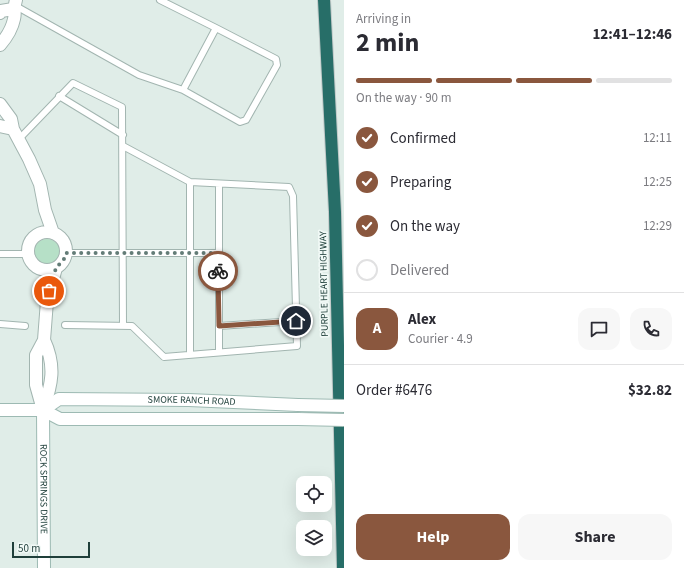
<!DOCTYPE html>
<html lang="en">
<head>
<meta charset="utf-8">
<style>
  :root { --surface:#fff; --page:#f7f7f7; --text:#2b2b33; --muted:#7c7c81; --line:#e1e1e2; --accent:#8a573e }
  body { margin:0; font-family:"Source Sans 3",sans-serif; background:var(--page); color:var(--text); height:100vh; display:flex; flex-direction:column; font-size:15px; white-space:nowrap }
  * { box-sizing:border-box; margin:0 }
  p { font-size:13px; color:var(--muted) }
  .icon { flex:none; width:22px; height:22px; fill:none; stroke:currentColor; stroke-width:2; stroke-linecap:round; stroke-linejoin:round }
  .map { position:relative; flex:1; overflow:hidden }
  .details { display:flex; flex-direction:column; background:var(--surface); width:340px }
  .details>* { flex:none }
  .buttons { position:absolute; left:296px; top:476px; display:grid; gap:8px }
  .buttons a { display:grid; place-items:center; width:36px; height:36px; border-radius:8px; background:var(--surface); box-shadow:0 4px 16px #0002; font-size:20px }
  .scale { position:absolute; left:12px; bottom:10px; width:78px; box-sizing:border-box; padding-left:4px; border:2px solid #1f3f3a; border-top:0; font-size:11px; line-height:14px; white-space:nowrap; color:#1f3f3a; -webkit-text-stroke:3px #f1f9f6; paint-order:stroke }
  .pin { position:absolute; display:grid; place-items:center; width:34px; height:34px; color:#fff; margin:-17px; border:2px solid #fff; border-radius:50%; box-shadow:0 1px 4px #0007 }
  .courier { position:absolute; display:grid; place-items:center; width:40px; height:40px; margin:-20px; border:3px solid #8a573e; border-radius:50%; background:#fff; color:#222; box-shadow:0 1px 5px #0007 }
  .headline em { font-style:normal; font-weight:700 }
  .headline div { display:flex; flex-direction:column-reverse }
  .headline { display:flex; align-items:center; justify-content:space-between; height:68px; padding:0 12px }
  h1 { font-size:26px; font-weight:700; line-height:30px }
  .bar { display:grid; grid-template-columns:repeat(4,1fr); gap:6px 4px; align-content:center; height:48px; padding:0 12px }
  .bar i { height:5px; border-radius:3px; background:var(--line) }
  .bar .selected { background:var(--accent) }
  .bar p { grid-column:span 4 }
  .line { display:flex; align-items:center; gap:10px; padding:0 12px; border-top:1px solid var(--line) }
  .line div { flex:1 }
  .round { display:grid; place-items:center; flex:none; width:42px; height:42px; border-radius:12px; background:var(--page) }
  ol { padding:0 12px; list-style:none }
  li { display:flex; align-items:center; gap:12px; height:44px }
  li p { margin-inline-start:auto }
  li .icon { padding:4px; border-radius:50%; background:var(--accent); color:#fff; stroke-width:4 }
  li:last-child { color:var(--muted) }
  li i { width:22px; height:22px; border:2px solid var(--line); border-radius:50% }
  .button { display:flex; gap:8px; margin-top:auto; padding:8px 12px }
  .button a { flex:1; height:46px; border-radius:12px; background:var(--accent); color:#fff; font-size:16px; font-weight:700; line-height:46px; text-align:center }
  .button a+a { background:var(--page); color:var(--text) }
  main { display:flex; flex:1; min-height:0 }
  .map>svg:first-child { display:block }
  .green { fill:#b6e0c7 }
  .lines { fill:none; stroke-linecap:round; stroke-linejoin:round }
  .lane-casing { stroke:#a2b5b0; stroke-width:8 }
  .street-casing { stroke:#a2b5b0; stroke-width:14 }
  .secondary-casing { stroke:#9dbab3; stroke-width:14 }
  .highway-casing { stroke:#c0c9c8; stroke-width:14 }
  .lane { stroke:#fff; stroke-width:6 }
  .street { stroke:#fff; stroke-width:12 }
  .secondary { stroke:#fff; stroke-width:12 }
  .highway { stroke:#276e68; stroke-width:12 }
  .secondary-bridge-casing { stroke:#9dbab3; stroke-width:14; stroke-linecap:butt }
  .secondary-bridge { stroke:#fff; stroke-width:12 }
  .done { stroke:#637c77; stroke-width:4; stroke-dasharray:0 7.2 }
  .route { stroke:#8a573e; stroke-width:5 }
  .labels { text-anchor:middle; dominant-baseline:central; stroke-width:3.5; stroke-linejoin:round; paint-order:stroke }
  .street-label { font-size:10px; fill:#1f3f3a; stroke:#f1f9f6 }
</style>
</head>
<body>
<main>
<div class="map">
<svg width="344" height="568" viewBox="0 0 344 568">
  <rect width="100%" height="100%" fill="#e0ede8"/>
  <path class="green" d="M34 252a13 13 0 1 1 26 0a13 13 0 1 1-26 0Z"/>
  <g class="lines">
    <defs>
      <path id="lane" d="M14,5L139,75L183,90L216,28L160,0
        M183,90L240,122L246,120L277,65L276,59L216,28
        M59,96L123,135
        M19,139L73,83L122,107L123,325
        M219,184V352
        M66,253H218
        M0,254H28
        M0,324L25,326
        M65,325L132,326L164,357L297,346L293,196L289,187L190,182L123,146
        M219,326L296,321
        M190,354V182"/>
      <path id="street" d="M0,13L1,11L13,9
        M0,45C6,38 12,29 14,19C16,12 13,9 16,0
        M0,104L11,119L13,129L29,159L40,184L45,210L53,233
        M0,126L13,129
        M28 251a19 19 0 1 1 38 0a19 19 0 1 1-38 0Z
        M43,410L36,385V355L44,340L47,301L56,268
        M43,410C52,384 56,366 44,340"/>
      <g id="secondary">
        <path d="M0,410H43L60,419H298"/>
        <path id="s1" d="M43,410L59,399L189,400L298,405"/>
        <path id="s2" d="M43,410L44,568"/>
      </g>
      <path id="highway" d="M324,0L335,212L343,568"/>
    </defs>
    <use href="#lane" class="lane-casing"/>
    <use href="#street" class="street-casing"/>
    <use href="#secondary" class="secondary-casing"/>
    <use href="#highway" class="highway-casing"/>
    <use href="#lane" class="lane"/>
    <use href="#street" class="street"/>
    <use href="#secondary" class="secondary"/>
    <use href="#highway" class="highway"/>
    <defs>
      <path id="secondary-bridge" d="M298,405L344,406
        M298,419L344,420"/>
    </defs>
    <use href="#secondary-bridge" class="secondary-bridge-casing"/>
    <use href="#secondary-bridge" class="secondary-bridge"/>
  </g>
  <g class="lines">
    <path class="done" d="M49,291L56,268L64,259L66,253H218V271"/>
    <path class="route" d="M218,271L219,326L296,321"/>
  </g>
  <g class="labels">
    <g class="street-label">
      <text transform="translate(324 284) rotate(-91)">PURPLE HEART HIGHWAY</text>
      <text stroke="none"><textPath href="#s1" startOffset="152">SMOKE RANCH ROAD</textPath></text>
      <text stroke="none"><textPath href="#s2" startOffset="79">ROCK SPRINGS DRIVE</textPath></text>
    </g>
  </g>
</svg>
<div class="buttons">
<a><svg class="icon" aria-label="locate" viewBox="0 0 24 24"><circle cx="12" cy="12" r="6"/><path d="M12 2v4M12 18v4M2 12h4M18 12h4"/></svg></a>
<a><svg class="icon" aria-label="layers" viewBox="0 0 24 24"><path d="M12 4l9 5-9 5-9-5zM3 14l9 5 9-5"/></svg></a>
</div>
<div class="scale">50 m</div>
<div class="pin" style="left:49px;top:291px;background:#ea580c"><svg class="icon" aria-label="bag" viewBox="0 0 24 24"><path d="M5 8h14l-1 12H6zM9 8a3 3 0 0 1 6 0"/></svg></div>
<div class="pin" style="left:296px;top:321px;background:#1f2937"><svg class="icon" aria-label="home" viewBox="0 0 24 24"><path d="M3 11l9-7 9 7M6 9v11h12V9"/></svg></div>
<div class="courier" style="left:218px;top:271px"><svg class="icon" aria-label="bike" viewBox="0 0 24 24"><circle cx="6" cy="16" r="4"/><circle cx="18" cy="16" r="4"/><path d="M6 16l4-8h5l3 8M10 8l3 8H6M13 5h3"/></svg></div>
</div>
<section class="details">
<div class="headline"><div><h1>2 min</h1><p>Arriving in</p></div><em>12:41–12:46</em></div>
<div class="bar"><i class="selected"></i><i class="selected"></i><i class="selected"></i><i></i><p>On the way · 90 m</p></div>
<ol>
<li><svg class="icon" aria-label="check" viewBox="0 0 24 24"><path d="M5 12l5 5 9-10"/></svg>Confirmed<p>12:11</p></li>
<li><svg class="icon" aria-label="check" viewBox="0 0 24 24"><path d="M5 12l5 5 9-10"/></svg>Preparing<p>12:25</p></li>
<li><svg class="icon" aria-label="check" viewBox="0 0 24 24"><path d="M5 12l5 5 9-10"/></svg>On the way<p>12:29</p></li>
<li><i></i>Delivered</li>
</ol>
<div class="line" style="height:72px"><b class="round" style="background:var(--accent);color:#fff">A</b><div><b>Alex</b><p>Courier · 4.9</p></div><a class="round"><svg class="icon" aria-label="chat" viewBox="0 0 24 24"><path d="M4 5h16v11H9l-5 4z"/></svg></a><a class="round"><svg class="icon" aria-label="phone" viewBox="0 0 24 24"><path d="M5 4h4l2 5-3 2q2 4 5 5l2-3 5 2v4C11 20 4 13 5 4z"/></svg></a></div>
<div class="line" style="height:52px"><div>Order #6476</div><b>$32.82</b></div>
<div class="button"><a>Help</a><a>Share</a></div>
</section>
</main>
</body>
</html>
